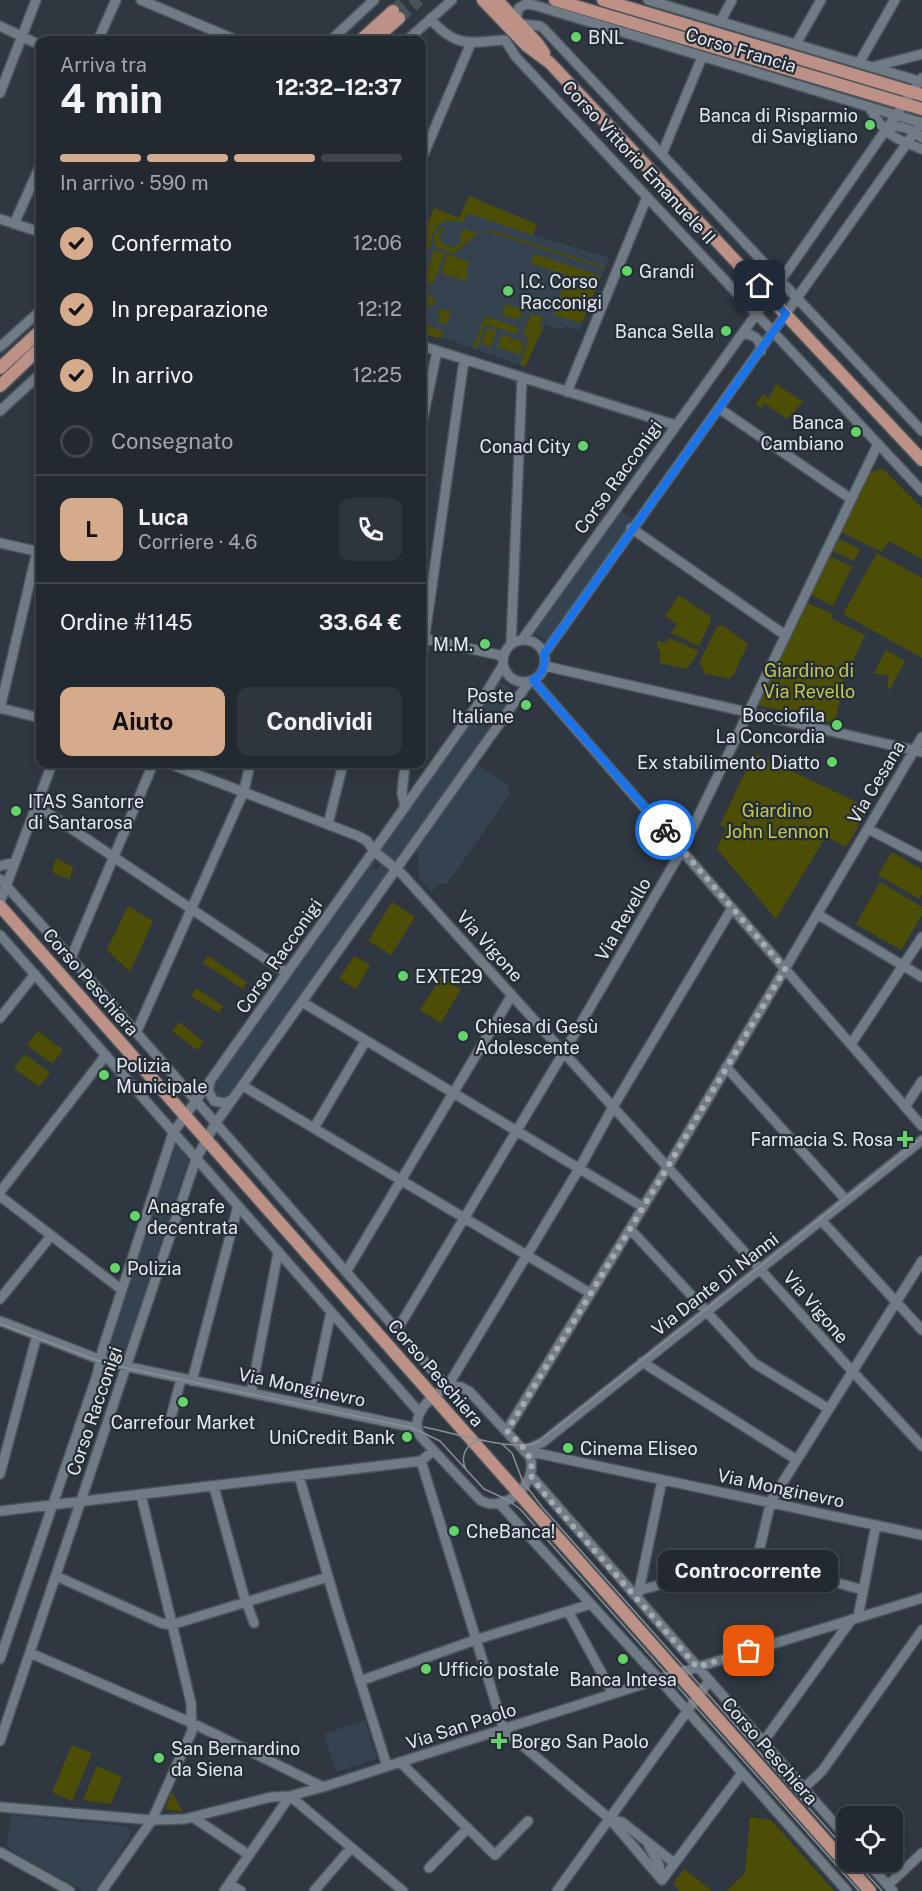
<!DOCTYPE html>
<html lang="it">
<head>
<meta charset="utf-8">
<style>
  :root { --surface:#232930; --page:#2f353c; --text:#f1f3f6; --muted:#a3a6ab; --line:#40454c; --accent:#d6ab8b }
  body { margin:0; font-family:"Public Sans",sans-serif; background:var(--page); color:var(--text); height:100vh; display:flex; flex-direction:column; font-size:22px; white-space:nowrap }
  * { box-sizing:border-box; margin:0 }
  p { font-size:20px; color:var(--muted) }
  .icon { flex:none; width:33px; height:33px; fill:none; stroke:currentColor; stroke-width:2; stroke-linecap:round; stroke-linejoin:round }
  .map { position:relative; flex:1; overflow:hidden }
  .side { position:absolute; left:36px; top:36px; width:390px; height:732px; display:flex; flex-direction:column; background:var(--surface); border-radius:12px; box-shadow:0 3px 9px #0003,0 0 0 2px var(--line) }
  .side>* { flex:none }
  .fabs { position:absolute; left:837px; top:1806px; display:grid; gap:12px }
  .fabs a { display:grid; place-items:center; width:66px; height:66px; border-radius:12px; background:var(--surface); box-shadow:0 3px 9px #0003,0 0 0 2px var(--line); font-size:30px }
  .pin { position:absolute; display:grid; place-items:center; width:51px; height:51px; color:#fff; margin:-26px; border-radius:12px; box-shadow:0 3px 9px #0006 }
  .courier { position:absolute; display:grid; place-items:center; width:60px; height:60px; margin:-30px; border:4px solid #1a73e8; border-radius:50%; background:#fff; color:#222; box-shadow:0 2px 8px #0007 }
  .bubble { position:absolute; height:42px; border-radius:12px; background:var(--surface); box-shadow:0 3px 9px #0003,0 0 0 2px var(--line); font-size:20px; font-weight:700; line-height:42px; text-align:center }
  .overview em { font-style:normal; font-weight:700 }
  .overview div { display:flex; flex-direction:column-reverse }
  .overview { display:flex; align-items:center; justify-content:space-between; height:102px; padding:0 24px }
  h1 { font-size:39px; font-weight:700; line-height:45px }
  .bar { display:grid; grid-template-columns:repeat(4,1fr); gap:9px 6px; align-content:center; height:72px; padding:0 24px }
  .bar i { height:8px; border-radius:4px; background:var(--line) }
  .bar .on { background:var(--accent) }
  .bar p { grid-column:span 4 }
  .line { display:flex; align-items:center; gap:15px; padding:0 24px; border-top:2px solid var(--line) }
  .line div { flex:1 }
  .round { display:grid; place-items:center; flex:none; width:63px; height:63px; border-radius:12px; background:var(--page) }
  ol { padding:0 24px; list-style:none }
  li { display:flex; align-items:center; gap:18px; height:66px }
  li p { margin-inline-start:auto }
  li .icon { padding:6px; border-radius:50%; background:var(--accent); color:#111; stroke-width:4 }
  li:last-child { color:var(--muted) }
  li i { width:33px; height:33px; border:3px solid var(--line); border-radius:50% }
  .cta { display:flex; gap:12px; margin-top:auto; padding:12px 24px }
  .cta a { flex:1; height:69px; border-radius:12px; background:var(--accent); color:#111; font-size:24px; font-weight:700; line-height:69px; text-align:center }
  .cta a+a { background:var(--page); color:var(--text) }
  .map>svg:first-child { display:block }
  .built { fill:#354250 }
  .green { fill:#4d4e06 }
  .lines { fill:none; stroke-linecap:round; stroke-linejoin:round }
  .major-tunnel { stroke:#4a525a; stroke-width:12; stroke-dasharray:12 6; stroke-linecap:butt }
  .minor-casing { stroke:#4c545b; stroke-width:12 }
  .major-casing { stroke:#4c545b; stroke-width:15 }
  .minor { stroke:#717b85; stroke-width:9 }
  .major { stroke:#bd9186; stroke-width:12 }
  .tram { stroke:#888f96; stroke-width:1.5 }
  .done { stroke:#a5abb2; stroke-width:6; stroke-dasharray:0 10.8 }
  .route { stroke:#1a73e8; stroke-width:8 }
  .poi-dot { fill:#64d468; stroke:#252d36; stroke-width:2 }
  .labels { text-anchor:middle; dominant-baseline:central; stroke-width:4.5; stroke-linejoin:round; paint-order:stroke }
  .poi-label { font-size:18px; fill:#e4eaef; stroke:#252d36; text-anchor:start }
  .street-label { font-size:18px; fill:#e4eaef; stroke:#252d36 }
  .park-label { font-size:18px; fill:#c6c948; stroke:#252d36 }
</style>
</head>
<body>
<div class="map">
<svg width="922" height="1891" viewBox="0 0 922 1891">
  <rect width="100%" height="100%" fill="#2f3740"/>
  <path class="built" d="M469,196L536,224L534,235L609,258L579,331L565,326L563,330L545,324L525,367L442,337L437,338L422,333V254L440,210L459,218Z
    M620,510L635,520L550,643L533,632Z
    M497,680L515,692L394,863L377,850Z
    M477,764L508,785L509,795L448,883H438L432,892L419,878L417,850Z
    M374,856L378,859L372,868L376,870L382,862L391,869L232,1095L229,1098L215,1099L211,1086Z
    M176,1145L189,1158L188,1161L124,1357L105,1354Z
    M365,1720L377,1759L336,1772L324,1734Z
    M11,1815L127,1826L130,1831L129,1838L95,1891H84L18,1855L7,1846Z"/>
  <path class="green" d="M469,196L536,224L533,235L467,213L463,223L456,221H444C433,231 429,234 432,249L425,247L422,252L429,255L422,277V237L434,208L459,218Z
    M441,228H443V232L439,233L441,243L454,248L462,241L459,237L464,229L478,233L454,254L436,247L433,236Z
    M487,229L605,267V269L486,231Z
    M434,250L445,253L432,285L424,283Z
    M447,254L470,262L465,271L468,272L465,281L441,273Z
    M534,254L601,276L582,323L554,315L567,275L531,263Z
    M427,293L436,302L423,312L422,295Z
    M506,304L523,310L521,317L515,319L502,315Z
    M439,309L451,311L447,325L439,322L441,316L437,314Z
    M531,313L543,318L540,326L543,328L525,367L520,365L529,338L523,336Z
    M422,316L432,328L443,331L442,337L437,338L422,333Z
    M485,316L519,328L516,334L485,324L476,350L473,348Z
    M487,328L496,331L491,347L481,344Z
    M502,335L524,342L520,355L498,347Z
    M776,384L803,402L787,419L764,403L761,408L756,404L763,394L769,398Z
    M883,469L922,508V559L889,541L882,552L841,532L870,472Z
    M839,539L860,549L854,561L833,551Z
    M877,553L922,578V658L843,614Z
    M830,556L852,567L833,606L811,595Z
    M679,595L710,616L711,620L699,646L671,633L677,624L665,616Z
    M807,603L833,614L831,618L865,635L844,680L835,723L758,705Z
    M722,625L748,644L733,676L728,679L704,673L703,667L699,663L717,627Z
    M669,638L699,651L687,669L660,663V650L658,649L657,641L666,643Z
    M886,650L905,661L890,689L887,688L889,676L874,673Z
    M754,753L869,808L846,847L826,836L776,919L717,849L726,828L720,825Z
    M892,852L922,870V894L919,899L878,875Z
    M56,858L73,867L70,880L52,872Z
    M880,882L922,907V915L901,950L856,924Z
    M392,902L415,917L391,955L368,941Z
    M128,906L153,921L130,972L107,950Z
    M208,956L247,982L243,989L203,963Z
    M354,956L370,965L356,989L339,979Z
    M441,977L461,989L441,1023L420,1010Z
    M196,988L223,1006L219,1013L191,996Z
    M179,1022L204,1042L197,1050L172,1031Z
    M38,1031L63,1050L52,1064L27,1045Z
    M25,1054L50,1073L39,1087L14,1068Z
    M72,1745L92,1753L72,1801L52,1792Z
    M97,1766L122,1777L111,1804L83,1800Z
    M172,1792L183,1812L165,1809Z
    M750,1817L771,1820L834,1891H727L745,1873Z
    M684,1869L712,1891H680L673,1884Z"/>
  <g class="lines">
    <path class="major-tunnel" d="M393,11L406,0
      M399,18L419,0"/>
    <defs>
      <path id="minor" d="M141,0L236,40
        M648,0L922,82
        M430,19C458,49 468,42 505,40
        M515,20L519,8L526,4L534,5L922,123
        M720,22L732,0
        M519,24L540,26L544,29L922,431
        M0,26L40,45
        M98,40L116,0
        M331,40L374,0
        M407,40L452,0
        M505,40L516,57L922,491
        M796,44L821,0
        M859,63L895,0
        M872,67L922,54
        M0,93L36,0
        M869,107C885,134 892,138 922,149
        M889,127C902,124 912,130 922,138
        M662,154L702,57
        M422,158L471,43
        M0,219L40,232
        M14,224L40,166
        M742,334C753,333 761,339 761,351
        M422,346L675,425
        M0,347L40,311
        M567,392L647,197
        M720,409L851,499
        M0,411L40,374
        M422,423L437,351
        M631,528L785,635
        M0,543L40,552
        M422,638L503,656
        M503 661a21 21 0 1 1 42 0a21 21 0 1 1-42 0Z
        M522,640L788,270L922,78
        M511,644L522,378
        M544,654L922,122
        M422,656L464,360
        M545,666L922,752
        M533,680L922,1126
        M0,708L40,718
        M0,709L37,551
        M170,764L358,836L367,841L374,851L402,874L853,1372L922,1446
        M405,764L402,793L405,807
        M36,805L287,973
        M328,824L343,764
        M868,829L922,857
        M0,866L15,862
        M0,879L71,958L447,1387L579,1169L613,1107L732,908
        M0,902L52,764
        M817,914L922,977
        M0,935L419,1412
        M71,958L153,764
        M302,1002L643,1207
        M0,1018L35,974
        M136,1033L244,791L250,764
        M851,1044L922,937
        M726,1067L846,1200
        M210,1083L208,1091L214,1101L225,1103L233,1099
        M243,1086L590,1293
        M905,1107L922,1081
        M314,1128L365,1042
        M0,1192L106,1055
        M0,1196L122,1290
        M821,1220L922,1330
        M630,1229L754,1363L829,1409
        M346,1272L512,995
        M0,1299L51,1236
        M0,1321L101,1360L134,1368L416,1428
        M397,1330L564,1052L682,850L878,444
        M642,1362L797,1460
        M192,1381L238,1206
        M453,1386L461,1387L470,1392L530,1457C539,1483 504,1515 480,1500L421,1437C407,1417 433,1391 453,1386Z
        M251,1393L278,1253
        M311,1406L331,1312
        M169,1425L181,1379
        M507,1430L667,1168L922,737
        M526,1450L543,1442L922,1140
        M527,1451L922,1535
        M421,1461L504,1730L610,1819L662,1880
        M0,1474L37,1335
        M299,1476L336,1604L387,1766
        M531,1476L848,1839
        M214,1487L244,1596L254,1623
        M500,1504L659,1679L847,1891
        M0,1511L421,1461L433,1451
        M757,1560L771,1501L922,1261
        M56,1576L161,1623L171,1625L328,1577
        M632,1592L757,1560L863,1590
        M638,1595L662,1480
        M568,1611L613,1694
        M858,1617L876,1525
        M30,1653L192,1723L323,1787
        M0,1659L97,1375L103,1348L173,1133L486,693L503,665
        M360,1681L475,1640L591,1604
        M0,1741L196,1159L215,1124L529,682
        M763,1742L852,1619
        M400,1762L495,1855L528,1821
        M803,1789L822,1771L922,1630
        M0,1807L152,1820L185,1819L271,1797L290,1796L323,1787L659,1679L922,1598
        M194,1818L249,1855
        M610,1819L622,1822L674,1863
        M649,1846L659,1865L661,1877
        M0,1852L70,1891
        M867,1862L893,1891
        M429,1868L468,1828
        M662,1880L742,1773
        M229,1884L241,1891
        M888,1885L922,1853
        M102,1891L152,1820L192,1731L191,1703L141,1495
        M224,1891L290,1796L403,1891
        M314,1891L351,1848
        M557,1891L709,1681"/>
      <path id="major" d="M483,0L527,46L550,63L922,460
        M497,0L538,44L544,53
        M555,0L922,109
        M603,0L922,95
        M361,40L393,11
        M374,40L399,18
        M0,368L40,331
        M0,386L40,348
        M0,906L870,1891"/>
    </defs>
    <use href="#minor" class="minor-casing"/>
    <use href="#major" class="major-casing"/>
    <use href="#minor" class="minor"/>
    <use href="#major" class="major"/>
    <path class="tram" d="M0,1324L107,1364L413,1428L440,1441L484,1489L508,1500L520,1509L859,1891
      M424,1427C449,1432 517,1453 538,1442L922,1138
      M502,1444L512,1453L523,1482L543,1508L848,1852
      M466,1470C459,1455 467,1442 483,1440
      M856,1862L882,1891"/>
  </g>
  <g class="lines">
    <path class="done" d="M665,830L785,969L667,1168L507,1431C521,1445 535,1455 531,1476L542,1491L697,1667L749,1651"/>
    <path class="route" d="M665,830L533,680C543,674 546,666 544,654L786,314L760,286"/>
  </g>
  <g class="poi-dot">
    <circle cx="576" cy="37" r="6"/>
    <circle cx="870" cy="125" r="6"/>
    <circle cx="627" cy="271" r="6"/>
    <circle cx="508" cy="291" r="6"/>
    <circle cx="726" cy="331" r="6"/>
    <circle cx="856" cy="432" r="6"/>
    <circle cx="583" cy="446" r="6"/>
    <circle cx="485" cy="644" r="6"/>
    <circle cx="526" cy="705" r="6"/>
    <circle cx="837" cy="725" r="6"/>
    <circle cx="832" cy="762" r="6"/>
    <circle cx="16" cy="811" r="6"/>
    <circle cx="403" cy="976" r="6"/>
    <circle cx="463" cy="1036" r="6"/>
    <circle cx="104" cy="1075" r="6"/>
    <path d="M902 1130h6v6h6v6h-6v6h-6v-6h-6v-6h6z"/>
    <circle cx="135" cy="1216" r="6"/>
    <circle cx="115" cy="1268" r="6"/>
    <circle cx="183" cy="1402" r="6"/>
    <circle cx="407" cy="1437" r="6"/>
    <circle cx="568" cy="1448" r="6"/>
    <circle cx="454" cy="1531" r="6"/>
    <circle cx="623" cy="1659" r="6"/>
    <circle cx="426" cy="1669" r="6"/>
    <path d="M496 1732h6v6h6v6h-6v6h-6v-6h-6v-6h6z"/>
    <circle cx="159" cy="1758" r="6"/>
  </g>
  <g class="labels">
    <g class="poi-label">
      <text x="588" y="37">BNL</text>
      <text x="858" y="115" text-anchor="end">Banca di Risparmio<tspan x="858" dy="21">di Savigliano</tspan></text>
      <text x="639" y="271">Grandi</text>
      <text x="520" y="281">I.C. Corso<tspan x="520" dy="21">Racconigi</tspan></text>
      <text x="714" y="331" text-anchor="end">Banca Sella</text>
      <text x="844" y="422" text-anchor="end">Banca<tspan x="844" dy="21">Cambiano</tspan></text>
      <text x="571" y="446" text-anchor="end">Conad City</text>
      <text x="473" y="644" text-anchor="end">M.M.</text>
      <text x="514" y="695" text-anchor="end">Poste<tspan x="514" dy="21">Italiane</tspan></text>
      <text x="825" y="715" text-anchor="end">Bocciofila<tspan x="825" dy="21">La Concordia</tspan></text>
      <text x="820" y="762" text-anchor="end">Ex stabilimento Diatto</text>
      <text x="28" y="801">ITAS Santorre<tspan x="28" dy="21">di Santarosa</tspan></text>
      <text x="415" y="976">EXTE29</text>
      <text x="475" y="1026">Chiesa di Gesù<tspan x="475" dy="21">Adolescente</tspan></text>
      <text x="116" y="1065">Polizia<tspan x="116" dy="21">Municipale</tspan></text>
      <text x="893" y="1139" text-anchor="end">Farmacia S. Rosa</text>
      <text x="147" y="1206">Anagrafe<tspan x="147" dy="21">decentrata</tspan></text>
      <text x="127" y="1268">Polizia</text>
      <text x="183" y="1422" text-anchor="middle">Carrefour Market</text>
      <text x="395" y="1437" text-anchor="end">UniCredit Bank</text>
      <text x="580" y="1448">Cinema Eliseo</text>
      <text x="466" y="1531">CheBanca!</text>
      <text x="438" y="1669">Ufficio postale</text>
      <text x="623" y="1679" text-anchor="middle">Banca Intesa</text>
      <text x="511" y="1741">Borgo San Paolo</text>
      <text x="171" y="1748">San Bernardino<tspan x="171" dy="21">da Siena</tspan></text>
    </g>
    <g class="street-label">
      <text transform="translate(741 50) rotate(17)">Corso Francia</text>
      <text transform="translate(639 162) rotate(47)">Corso Vittorio Emanuele II</text>
      <text transform="translate(618 477) rotate(-54)">Corso Racconigi</text>
      <text transform="translate(876 782) rotate(-59)">Via Cesana</text>
      <text transform="translate(623 919) rotate(-60)">Via Revello</text>
      <text transform="translate(490 946) rotate(48)">Via Vigone</text>
      <text transform="translate(279 956) rotate(-55)">Corso Racconigi</text>
      <text transform="translate(91 982) rotate(49)">Corso Peschiera</text>
      <text transform="translate(715 1284) rotate(-38)">Via Dante Di Nanni</text>
      <text transform="translate(816 1307) rotate(49)">Via Vigone</text>
      <text transform="translate(436 1373) rotate(49)">Corso Peschiera</text>
      <text transform="translate(302 1387) rotate(12)">Via Monginevro</text>
      <text transform="translate(94 1411) rotate(-71)">Corso Racconigi</text>
      <text transform="translate(781 1488) rotate(12)">Via Monginevro</text>
      <text transform="translate(461 1726) rotate(-18)">Via San Paolo</text>
      <text transform="translate(770 1751) rotate(49)">Corso Peschiera</text>
    </g>
    <g class="park-label">
      <text x="809" y="670">Giardino di<tspan x="809" dy="21">Via Revello</tspan></text>
      <text x="777" y="810">Giardino<tspan x="777" dy="21">John Lennon</tspan></text>
    </g>
  </g>
</svg>
<div class="fabs">
<a><svg class="icon" aria-label="locate" viewBox="0 0 24 24"><circle cx="12" cy="12" r="6"/><path d="M12 2v4M12 18v4M2 12h4M18 12h4"/></svg></a>
</div>
<div class="pin" style="left:749px;top:1651px;background:#ea580c"><svg class="icon" aria-label="bag" viewBox="0 0 24 24"><path d="M5 8h14l-1 12H6zM9 8a3 3 0 0 1 6 0"/></svg></div>
<div class="pin" style="left:760px;top:286px;background:#1f2937"><svg class="icon" aria-label="home" viewBox="0 0 24 24"><path d="M3 11l9-7 9 7M6 9v11h12V9"/></svg></div>
<div class="courier" style="left:665px;top:830px"><svg class="icon" aria-label="bike" viewBox="0 0 24 24"><circle cx="6" cy="16" r="4"/><circle cx="18" cy="16" r="4"/><path d="M6 16l4-8h5l3 8M10 8l3 8H6M13 5h3"/></svg></div>
<div class="bubble" style="left:658px;top:1550px;width:180px">Controcorrente</div>
<section class="side">
<div class="overview"><div><h1>4 min</h1><p>Arriva tra</p></div><em>12:32–12:37</em></div>
<div class="bar"><i class="on"></i><i class="on"></i><i class="on"></i><i></i><p>In arrivo · 590 m</p></div>
<ol>
<li><svg class="icon" aria-label="check" viewBox="0 0 24 24"><path d="M5 12l5 5 9-10"/></svg>Confermato<p>12:06</p></li>
<li><svg class="icon" aria-label="check" viewBox="0 0 24 24"><path d="M5 12l5 5 9-10"/></svg>In preparazione<p>12:12</p></li>
<li><svg class="icon" aria-label="check" viewBox="0 0 24 24"><path d="M5 12l5 5 9-10"/></svg>In arrivo<p>12:25</p></li>
<li><i></i>Consegnato</li>
</ol>
<div class="line" style="height:108px"><b class="round" style="background:var(--accent);color:#111">L</b><div><b>Luca</b><p>Corriere · 4.6</p></div><a class="round"><svg class="icon" aria-label="phone" viewBox="0 0 24 24"><path d="M5 4h4l2 5-3 2q2 4 5 5l2-3 5 2v4C11 20 4 13 5 4z"/></svg></a></div>
<div class="line" style="height:78px"><div>Ordine #1145</div><b>33.64 €</b></div>
<div class="cta"><a>Aiuto</a><a>Condividi</a></div>
</section>
</div>
</body>
</html>
